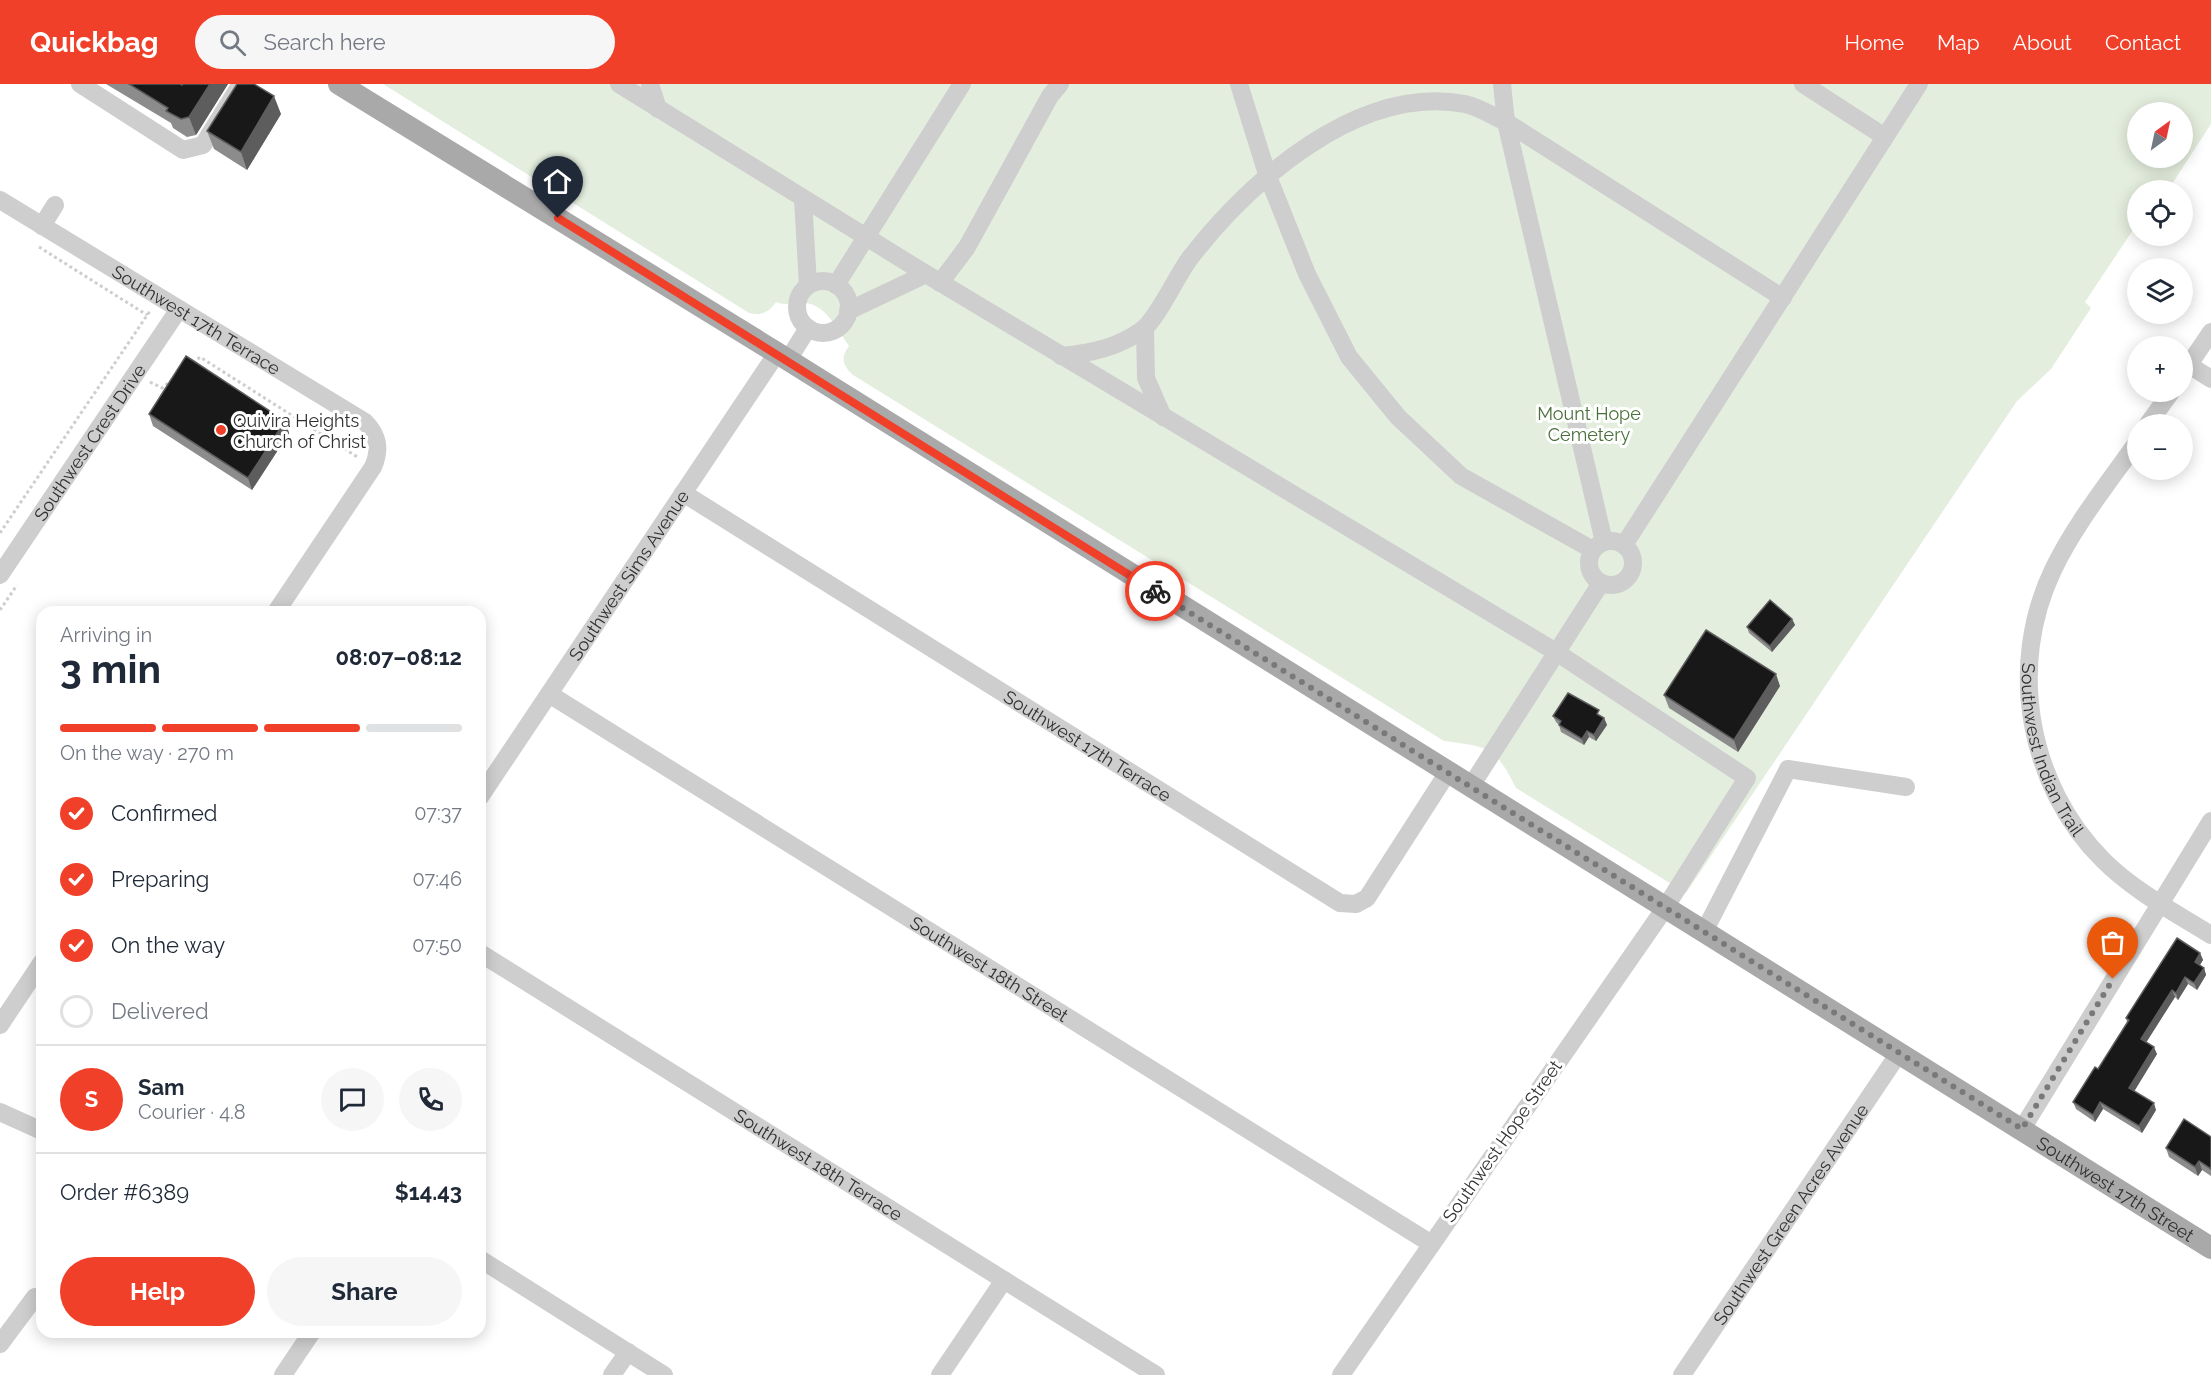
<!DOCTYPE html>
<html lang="en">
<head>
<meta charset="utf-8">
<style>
  :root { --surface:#fff; --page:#f6f6f7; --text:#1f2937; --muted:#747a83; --line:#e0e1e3; --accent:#f1402a }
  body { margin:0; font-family:Raleway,sans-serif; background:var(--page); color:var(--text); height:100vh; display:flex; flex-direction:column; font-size:22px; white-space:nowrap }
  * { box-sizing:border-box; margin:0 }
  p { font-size:20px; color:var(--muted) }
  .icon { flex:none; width:33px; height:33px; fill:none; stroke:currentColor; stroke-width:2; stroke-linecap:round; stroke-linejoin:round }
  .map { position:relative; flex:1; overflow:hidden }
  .side { position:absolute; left:36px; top:522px; width:450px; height:732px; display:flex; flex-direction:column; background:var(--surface); border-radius:18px; box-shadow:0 3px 15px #0003 }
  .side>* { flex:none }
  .needle { width:39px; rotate:33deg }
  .controls { position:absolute; left:2127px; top:18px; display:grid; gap:12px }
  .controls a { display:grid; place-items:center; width:66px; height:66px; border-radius:50%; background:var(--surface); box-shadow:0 3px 15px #0003; font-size:30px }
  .pin { position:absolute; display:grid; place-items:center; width:51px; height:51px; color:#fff; margin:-62px -26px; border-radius:50% 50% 50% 0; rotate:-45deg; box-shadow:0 0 6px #0007 }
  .pin .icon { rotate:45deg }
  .courier { position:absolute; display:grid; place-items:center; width:60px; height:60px; margin:-30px; border:4px solid #f1402a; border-radius:50%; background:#fff; color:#222; box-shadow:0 2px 8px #0007 }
  .headline em { font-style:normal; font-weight:700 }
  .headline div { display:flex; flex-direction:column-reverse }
  .headline { display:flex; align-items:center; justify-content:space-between; height:102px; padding:0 24px }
  h1 { font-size:39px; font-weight:700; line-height:45px }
  .bar { display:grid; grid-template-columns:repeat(4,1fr); gap:9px 6px; align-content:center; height:72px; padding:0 24px }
  .bar i { height:8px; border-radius:4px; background:var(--line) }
  .bar .selected { background:var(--accent) }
  .bar p { grid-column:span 4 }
  .line { display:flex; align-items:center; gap:15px; padding:0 24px; border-top:2px solid var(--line) }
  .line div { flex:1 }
  .round { display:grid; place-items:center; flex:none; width:63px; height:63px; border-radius:32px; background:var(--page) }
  ol { padding:0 24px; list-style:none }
  li { display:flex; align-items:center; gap:18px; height:66px }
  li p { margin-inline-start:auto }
  li .icon { padding:6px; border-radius:50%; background:var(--accent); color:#fff; stroke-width:4 }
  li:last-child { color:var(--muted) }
  li i { width:33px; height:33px; border:3px solid var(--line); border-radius:50% }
  .cta { display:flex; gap:12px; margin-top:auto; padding:12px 24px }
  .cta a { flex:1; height:69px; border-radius:36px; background:var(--accent); color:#fff; font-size:24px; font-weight:700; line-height:69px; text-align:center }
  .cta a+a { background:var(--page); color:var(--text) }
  header { display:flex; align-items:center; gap:36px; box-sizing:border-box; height:84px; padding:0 30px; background:var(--accent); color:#fff }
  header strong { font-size:28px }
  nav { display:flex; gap:33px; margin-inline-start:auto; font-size:21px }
  .search { width:420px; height:54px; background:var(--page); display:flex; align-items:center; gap:15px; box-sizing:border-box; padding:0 21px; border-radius:33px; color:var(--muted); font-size:22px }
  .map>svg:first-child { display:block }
  .green { fill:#e4eede; fill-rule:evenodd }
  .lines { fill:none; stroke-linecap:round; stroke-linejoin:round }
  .path { stroke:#cecece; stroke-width:3; stroke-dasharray:3 3; stroke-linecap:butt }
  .minor { stroke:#cecece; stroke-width:18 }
  .major { stroke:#a9a9a9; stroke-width:22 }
  .wall { fill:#8c8c8c }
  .shaded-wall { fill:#5d5d5d }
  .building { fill:#181818; stroke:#5d5d5d; stroke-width:1.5 }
  .done { stroke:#797979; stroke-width:6; stroke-dasharray:0 10.8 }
  .route { stroke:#f1402a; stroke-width:8 }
  .poi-dot { fill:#f1402a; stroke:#fff; stroke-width:2 }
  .labels { text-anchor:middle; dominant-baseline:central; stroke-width:6; stroke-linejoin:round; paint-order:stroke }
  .street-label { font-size:18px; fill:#313131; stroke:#fff }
  .park-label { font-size:18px; fill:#4a703a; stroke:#fff }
  .poi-label { font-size:18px; fill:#313131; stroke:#fff; text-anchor:start }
</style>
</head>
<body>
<header>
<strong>Quickbag</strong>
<div class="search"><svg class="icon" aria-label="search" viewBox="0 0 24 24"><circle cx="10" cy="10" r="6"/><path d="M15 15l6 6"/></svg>Search here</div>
<nav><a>Home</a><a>Map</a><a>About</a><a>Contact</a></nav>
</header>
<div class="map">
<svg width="2211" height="1291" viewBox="0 0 2211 1291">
  <rect width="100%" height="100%" fill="#fff"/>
  <path class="green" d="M383,0H2211V40L2168,106H2138L2137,140L2085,218L2091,224L2051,285L2017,317L1686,809L1516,704C1495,662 1489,663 1444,657L853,291C843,282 840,274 849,262C839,248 826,220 805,219C795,219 786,222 776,218C769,228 762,232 749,229ZM2138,28H2182V74H2138Z"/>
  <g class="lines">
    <path class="path" d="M39,163L147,231
      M193,279L200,273L359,374
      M150,298L162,304L172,296
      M0,449L150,227
      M0,526L17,501"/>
    <g class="minor">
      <path d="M80,0L183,66L203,61L241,0"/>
      <path d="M619,0L926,190L1556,568L1747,694L1665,824L1341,1291"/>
      <path d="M650,0L658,25"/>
      <path d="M1239,0L1267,90L1307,190L1349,273L1398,333L1461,392L1593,466"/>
      <path d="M1502,0L1506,38L1604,458"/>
      <path d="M1803,0L1885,53"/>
      <path d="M803,115L808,201"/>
      <path id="s1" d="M0,116L365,338C378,351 381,365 373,383L276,528"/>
      <path d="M42,142L55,121"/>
      <circle cx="823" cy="223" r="26"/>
      <path d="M940,199L967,163L1050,12L1060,0"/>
      <path d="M836,201L962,0"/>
      <path d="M848,227L926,190"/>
      <path d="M1145,245L1146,294L1163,333"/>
      <path d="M1061,272C1091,269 1117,264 1142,246C1157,236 1177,191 1190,174C1250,97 1358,0 1465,20C1479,23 1493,32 1506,38L1783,214"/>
      <path d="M788,276L808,244"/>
      <path d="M2189,281L2211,295"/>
      <path d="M2182,291L2211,248"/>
      <path d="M2148,340L2171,308"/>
      <path id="s2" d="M2138,357C2109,398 2075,440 2053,486C2007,582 2028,701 2103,776C2134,807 2174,828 2211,851"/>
      <path id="s3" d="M683,409L1340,819L1356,820L1367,814L1448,688"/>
      <circle cx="1611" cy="479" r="22"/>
      <path d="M1624,461L1919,0"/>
      <path id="s4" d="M0,491L179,225"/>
      <path id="s5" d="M549,610L1430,1159"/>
      <path d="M1471,702L1601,499"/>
      <path id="s6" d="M480,713L777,269"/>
      <path d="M1704,848L1788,685L1906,703"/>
      <path id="s7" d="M480,869L1156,1291"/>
      <path d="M0,941L42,878"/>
      <path d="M0,1028L42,1047"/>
      <path d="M2022,1045L2211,737"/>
      <path d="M480,1175L664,1291"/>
      <path d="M0,1260L35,1213"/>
      <path d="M283,1291L312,1248"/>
      <path d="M612,1291L628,1268"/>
      <path d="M940,1291L1004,1196"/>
      <path id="s8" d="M1682,1291L1899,969"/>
    </g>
    <path class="major" id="s9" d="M339,0L777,269L2211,1164"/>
  </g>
  <path class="wall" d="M106,0H180L182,1L183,0H228L196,51L187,53L173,44L171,39Z
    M281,30L247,86L214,65L207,47Z
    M149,330L285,337L289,349L252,406L153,342Z
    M1792,535L1795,541L1772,568L1749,549L1747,543Z
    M1780,602L1738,668L1669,624L1664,611Z
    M1553,632L1601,633L1604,634L1607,641L1596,657L1589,653L1584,661L1561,648L1559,641L1556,638Z
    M2200,869L2203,876L2200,881L2204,884L2206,891L2197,906L2188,900L2178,916L2175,913L2146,958L2157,970L2134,1007L2156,1026L2142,1049L2103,1025L2095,1038L2076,1025L2073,1018L2098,985L2127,938L2126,934Z
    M2211,1053V1092L2202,1086L2198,1092L2169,1073L2166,1064Z"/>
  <path class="shaded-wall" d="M210,0H228L196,51L189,33Z
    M274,12L281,30L247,86L241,68Z
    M285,337L289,349L252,406L248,394Z
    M1792,535L1795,541L1772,568L1770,562Z
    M1776,590L1780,602L1738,668L1734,656Z
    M1604,634L1607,641L1596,657L1594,651Z
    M1587,647L1589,653L1584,661L1582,655Z
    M2200,869L2203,876L2197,885L2195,878Z
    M2204,884L2206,891L2197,906L2194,899Z
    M2185,893L2188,900L2178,916L2176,909Z
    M2172,906L2175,913L2144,962L2141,955Z
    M2154,963L2157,970L2132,1011L2129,1004Z
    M2100,1018L2103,1025L2095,1038L2093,1031Z
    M2154,1019L2156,1026L2142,1049L2139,1042Z
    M2199,1077L2202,1086L2198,1092L2195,1083Z"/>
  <path class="building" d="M129,0H180L182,1L183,0H210L189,33L181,35L166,27L168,24Z
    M237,0H254L274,12L241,68L207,47Z
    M186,272L285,337L248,394L149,330Z
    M1770,516L1792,535L1770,562L1747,543Z
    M1706,546L1776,590L1734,656L1664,611Z
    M1568,609L1599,626L1597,630L1604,634L1594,651L1587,647L1582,655L1559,641L1561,637L1553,632Z
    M2177,854L2200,869L2195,878L2204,884L2194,899L2185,893L2176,909L2172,906L2141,955L2154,963L2129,1004L2154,1019L2139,1042L2100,1018L2093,1031L2073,1018L2095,983L2098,985L2129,936L2126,934Z
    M2184,1035L2211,1053V1085L2199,1077L2195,1083L2166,1064Z"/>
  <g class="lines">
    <path class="done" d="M1155,507L2022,1045L2113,895"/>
    <path class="route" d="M558,134L1155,507"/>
  </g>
  <circle class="poi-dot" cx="221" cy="346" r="6"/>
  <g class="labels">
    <g class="street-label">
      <text stroke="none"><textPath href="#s1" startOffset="230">Southwest 17th Terrace</textPath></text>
      <text stroke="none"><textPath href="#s4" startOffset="160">Southwest Crest Drive</textPath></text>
      <text stroke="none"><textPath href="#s6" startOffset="267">Southwest Sims Avenue</textPath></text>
      <text stroke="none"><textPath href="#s3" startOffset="477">Southwest 17th Terrace</textPath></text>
      <text stroke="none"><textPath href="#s2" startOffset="342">Southwest Indian Trail</textPath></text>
      <text stroke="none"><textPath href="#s5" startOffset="519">Southwest 18th Street</textPath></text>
      <text transform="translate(1502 1057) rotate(-55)">Southwest Hope Street</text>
      <text stroke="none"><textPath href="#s7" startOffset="399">Southwest 18th Terrace</textPath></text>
      <text stroke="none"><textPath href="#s9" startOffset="2092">Southwest 17th Street</textPath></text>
      <text stroke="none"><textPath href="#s8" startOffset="194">Southwest Green Acres Avenue</textPath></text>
    </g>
    <g class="park-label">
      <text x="1589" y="329">Mount Hope<tspan x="1589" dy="21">Cemetery</tspan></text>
    </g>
    <g class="poi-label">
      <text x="233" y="336">Quivira Heights<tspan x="233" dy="21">Church of Christ</tspan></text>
    </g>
  </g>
</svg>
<div class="controls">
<a><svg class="needle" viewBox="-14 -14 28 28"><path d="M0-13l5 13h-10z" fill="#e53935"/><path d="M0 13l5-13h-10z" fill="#747a83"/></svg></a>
<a><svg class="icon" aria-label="locate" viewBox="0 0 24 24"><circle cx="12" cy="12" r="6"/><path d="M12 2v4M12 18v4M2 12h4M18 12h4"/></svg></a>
<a><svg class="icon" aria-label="layers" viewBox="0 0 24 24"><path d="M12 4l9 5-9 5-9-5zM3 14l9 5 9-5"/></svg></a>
<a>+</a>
<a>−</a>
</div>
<div class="pin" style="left:2113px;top:895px;background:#ea580c"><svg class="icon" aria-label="bag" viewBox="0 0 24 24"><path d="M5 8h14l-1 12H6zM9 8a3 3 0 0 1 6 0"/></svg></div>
<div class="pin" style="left:558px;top:134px;background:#1f2937"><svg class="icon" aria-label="home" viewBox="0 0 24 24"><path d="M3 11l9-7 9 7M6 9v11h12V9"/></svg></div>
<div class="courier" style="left:1155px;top:507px"><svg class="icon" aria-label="bike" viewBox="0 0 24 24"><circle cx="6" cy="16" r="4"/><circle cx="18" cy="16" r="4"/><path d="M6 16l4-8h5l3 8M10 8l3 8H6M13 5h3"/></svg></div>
<section class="side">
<div class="headline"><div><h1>3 min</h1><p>Arriving in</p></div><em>08:07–08:12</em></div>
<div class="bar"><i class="selected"></i><i class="selected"></i><i class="selected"></i><i></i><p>On the way · 270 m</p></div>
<ol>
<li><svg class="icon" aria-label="check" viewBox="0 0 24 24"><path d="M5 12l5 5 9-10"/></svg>Confirmed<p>07:37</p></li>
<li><svg class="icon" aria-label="check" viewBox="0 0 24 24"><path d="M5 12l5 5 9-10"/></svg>Preparing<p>07:46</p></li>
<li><svg class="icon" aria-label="check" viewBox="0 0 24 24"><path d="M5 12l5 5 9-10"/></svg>On the way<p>07:50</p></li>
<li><i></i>Delivered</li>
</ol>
<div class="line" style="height:108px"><b class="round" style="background:var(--accent);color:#fff">S</b><div><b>Sam</b><p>Courier · 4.8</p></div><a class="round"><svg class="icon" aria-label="chat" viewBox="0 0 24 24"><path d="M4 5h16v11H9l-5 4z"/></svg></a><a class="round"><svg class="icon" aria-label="phone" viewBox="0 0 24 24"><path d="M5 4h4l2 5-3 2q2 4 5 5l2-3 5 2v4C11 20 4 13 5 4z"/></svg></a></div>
<div class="line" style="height:78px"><div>Order #6389</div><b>$14.43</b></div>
<div class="cta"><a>Help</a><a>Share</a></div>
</section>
</div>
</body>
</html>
